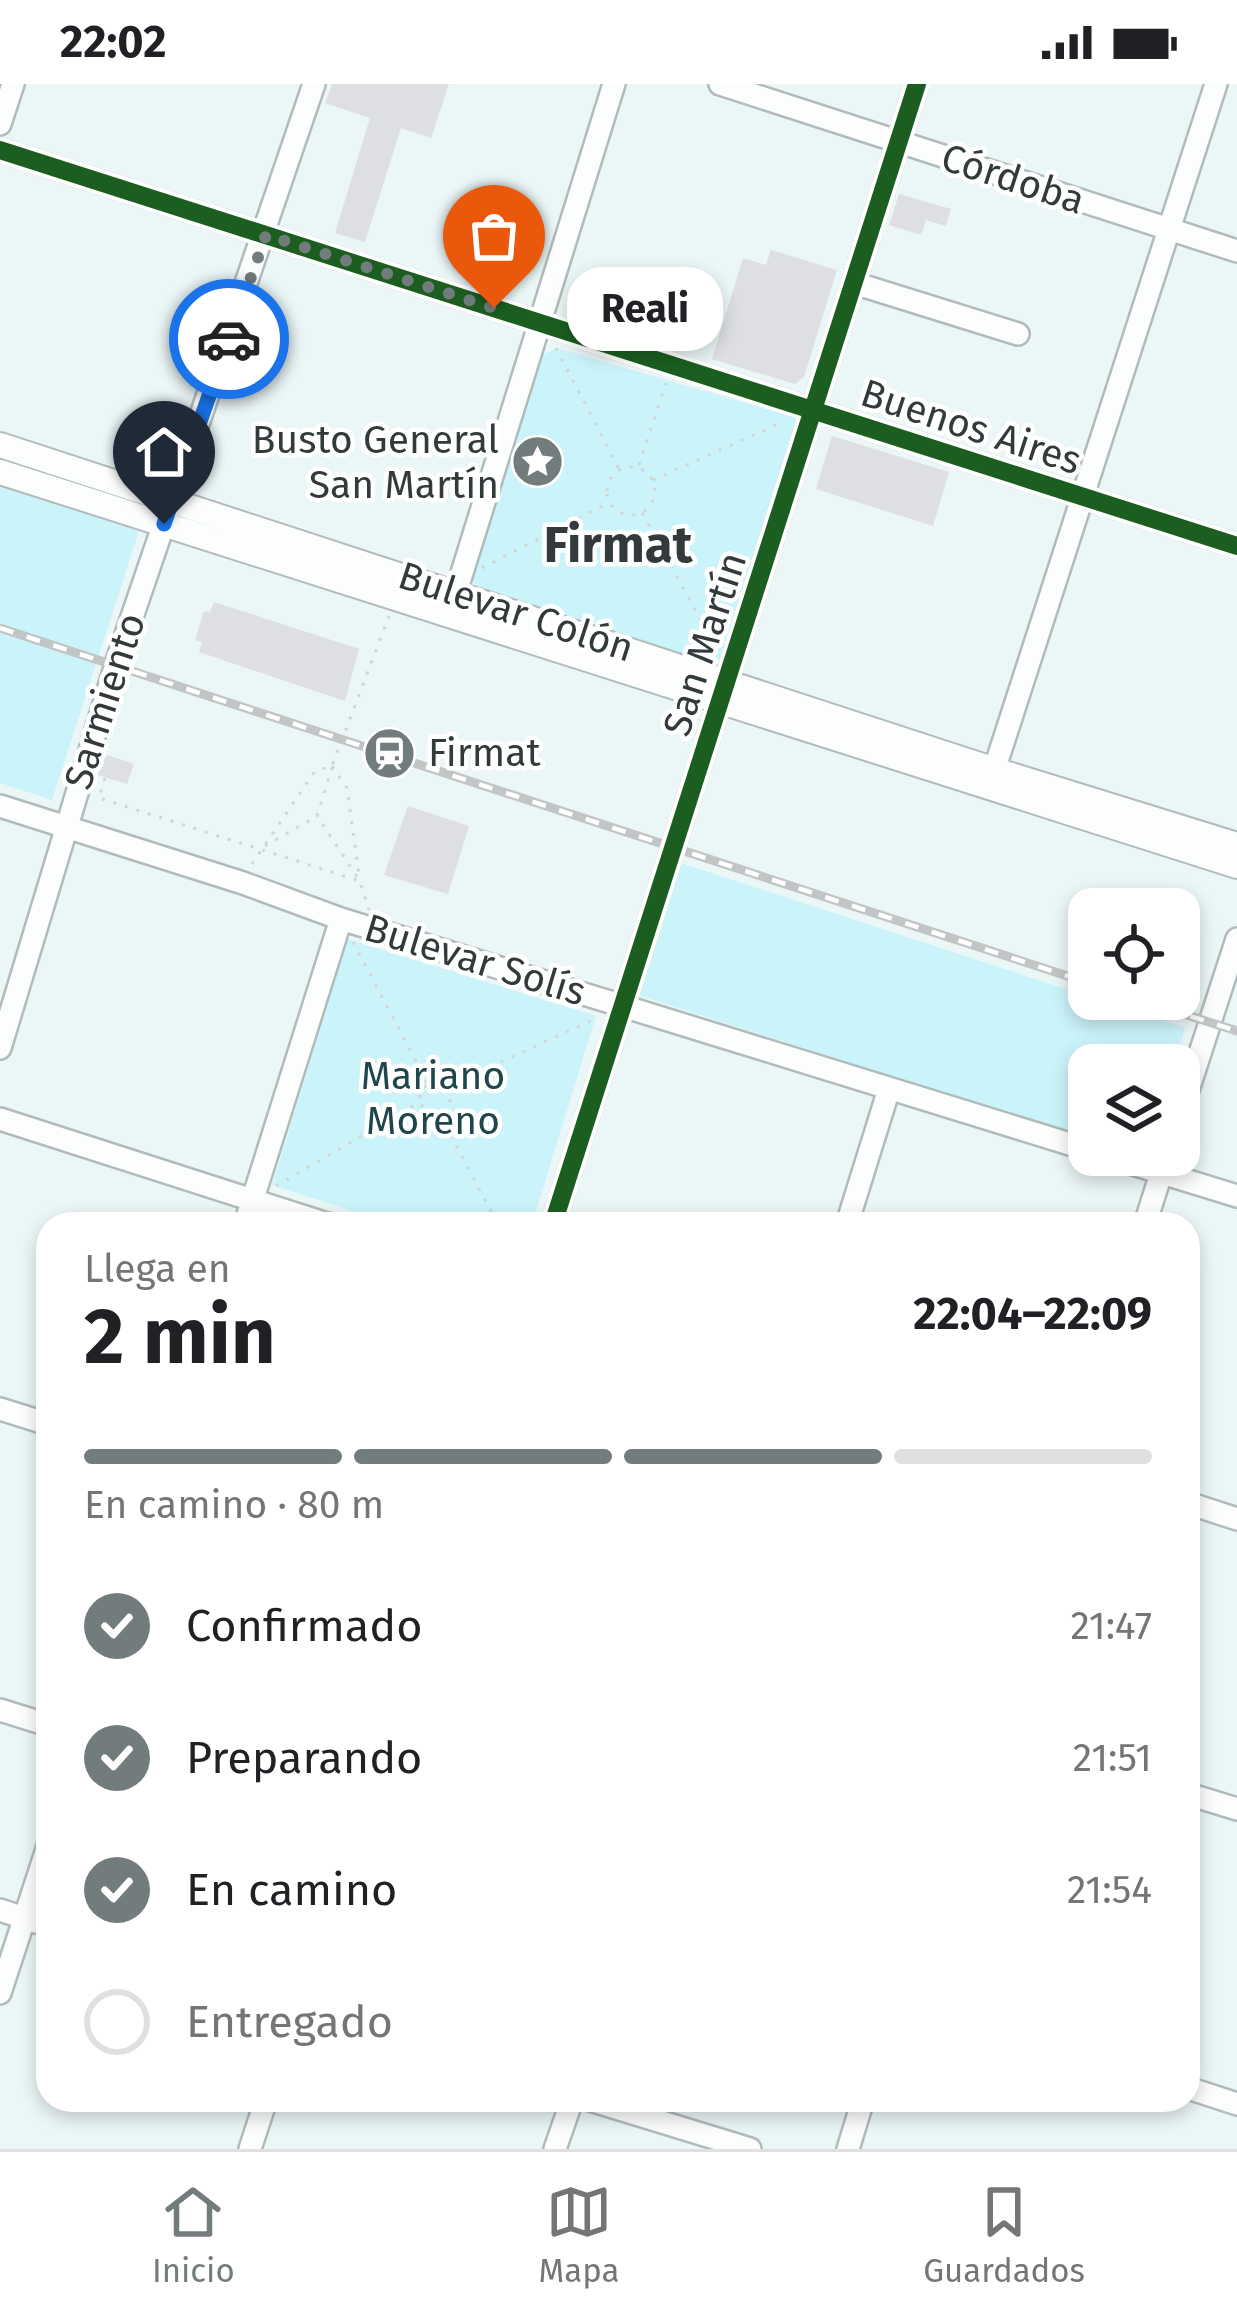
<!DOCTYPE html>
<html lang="es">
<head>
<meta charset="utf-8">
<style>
  :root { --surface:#fff; --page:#f6f6f6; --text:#202124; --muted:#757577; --line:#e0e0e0; --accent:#737c7d }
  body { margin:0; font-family:"Fira Sans",sans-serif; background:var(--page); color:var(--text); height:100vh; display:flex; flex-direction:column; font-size:45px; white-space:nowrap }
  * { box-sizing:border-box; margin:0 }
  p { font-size:39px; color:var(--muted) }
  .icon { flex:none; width:66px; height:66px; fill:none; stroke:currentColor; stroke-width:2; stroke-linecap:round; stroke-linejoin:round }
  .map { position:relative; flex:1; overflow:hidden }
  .sheet { position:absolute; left:36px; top:1128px; width:1164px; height:900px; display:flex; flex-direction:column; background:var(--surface); border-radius:36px; box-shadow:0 6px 18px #0003 }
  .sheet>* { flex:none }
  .controls { position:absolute; left:1068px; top:804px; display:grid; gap:24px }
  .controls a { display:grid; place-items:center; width:132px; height:132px; border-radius:24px; background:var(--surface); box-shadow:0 6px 18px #0003; font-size:60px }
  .pin { position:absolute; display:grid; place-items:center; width:102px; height:102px; color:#fff; margin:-123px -51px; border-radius:50% 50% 50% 0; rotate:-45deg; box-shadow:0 0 12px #0007 }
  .pin .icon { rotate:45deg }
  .courier { position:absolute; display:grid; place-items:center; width:120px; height:120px; margin:-60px; border:9px solid #1a73e8; border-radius:50%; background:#fff; color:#222; box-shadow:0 3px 15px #0007 }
  .bubble { position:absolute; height:84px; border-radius:36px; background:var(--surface); box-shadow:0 6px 18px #0003; font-size:39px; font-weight:700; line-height:84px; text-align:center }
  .headline em { font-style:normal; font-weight:700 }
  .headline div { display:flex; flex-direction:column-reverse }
  .headline { display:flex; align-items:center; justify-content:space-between; height:204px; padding:0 48px }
  h1 { font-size:78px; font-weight:700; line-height:90px }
  .bar { display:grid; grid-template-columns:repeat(4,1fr); gap:18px 12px; align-content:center; height:144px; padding:0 48px }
  .bar i { height:15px; border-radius:9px; background:var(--line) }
  .bar .on { background:var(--accent) }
  .bar p { grid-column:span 4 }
  ol { padding:0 48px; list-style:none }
  li { display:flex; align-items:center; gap:36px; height:132px }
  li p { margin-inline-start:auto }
  li .icon { padding:12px; border-radius:50%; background:var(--accent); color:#fff; stroke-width:4 }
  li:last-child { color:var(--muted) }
  li i { width:66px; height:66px; border:6px solid var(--line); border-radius:50% }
  .status { display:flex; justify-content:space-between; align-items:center; height:84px; padding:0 60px; background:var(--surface); direction:ltr }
  .status svg { height:33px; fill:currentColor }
  .menu { display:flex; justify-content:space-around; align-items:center; height:168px; border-top:3px solid var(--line); background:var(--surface); font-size:33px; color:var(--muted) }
  .menu a { display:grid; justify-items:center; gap:6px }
  .menu .on { color:var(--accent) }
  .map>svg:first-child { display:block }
  .green { fill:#cbf4fa }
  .building { fill:#dedfe2 }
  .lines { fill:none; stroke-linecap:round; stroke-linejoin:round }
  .minor-casing { stroke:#b2bbbc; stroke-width:26 }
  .major-casing { stroke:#b2bbbc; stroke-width:28 }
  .path { stroke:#d2d5d6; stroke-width:3; stroke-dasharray:3 9; stroke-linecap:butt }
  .minor { stroke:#fcfefe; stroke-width:21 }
  .major { stroke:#fcfefe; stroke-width:24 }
  .rail-casing { stroke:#c1c5c5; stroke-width:9 }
  .rail { stroke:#fff; stroke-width:4.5; stroke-dasharray:14; stroke-linecap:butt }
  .cycleway-casing { stroke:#fff; stroke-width:26 }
  .cycleway { stroke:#1b5e20; stroke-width:18 }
  .done { stroke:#737c7d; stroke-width:12; stroke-dasharray:0 21.6 }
  .route { stroke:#1a73e8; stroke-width:15 }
  .labels { text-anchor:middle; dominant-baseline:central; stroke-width:9; stroke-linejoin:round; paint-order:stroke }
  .street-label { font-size:39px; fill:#323a3b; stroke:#fff }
  .poi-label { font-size:39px; fill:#323a3b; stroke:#fff; text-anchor:end }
  .park-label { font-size:39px; fill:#1f464b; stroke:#fff }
  .district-label { font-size:51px; font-weight:bold; fill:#323a3b; stroke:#fff }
</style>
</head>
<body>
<div class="status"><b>22:02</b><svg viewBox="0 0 49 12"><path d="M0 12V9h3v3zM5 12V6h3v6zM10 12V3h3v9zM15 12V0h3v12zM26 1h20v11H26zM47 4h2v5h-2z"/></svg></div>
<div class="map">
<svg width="1237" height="2065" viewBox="0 0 1237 2065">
  <rect width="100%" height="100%" fill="#ebf6f7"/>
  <path class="green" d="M556,264L794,333L800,341L722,574L712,579L479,505L469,491L539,273Z
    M0,402L139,447L52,716L0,699Z
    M681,779L1185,944L1174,981H1089V1056L638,911Z
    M348,855L596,932L532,1140H393L272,1101Z"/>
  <path class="building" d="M332,0H449L431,54L401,44L365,158L335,149L370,34L325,19Z
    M899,110L951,125L946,142L926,136L921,151L889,141Z
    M771,166L837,186L804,293L795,300L712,275L743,174L766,181Z
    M832,352L949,388L933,442L816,405Z
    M214,518L359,565L345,617L199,568L202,558L195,556L204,527L210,528Z
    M104,670L134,680L127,700L98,691Z
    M408,722L469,742L448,810L384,791Z"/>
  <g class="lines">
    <defs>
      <path id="minor" d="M720,0L1237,167
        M0,40L13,0
        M0,66L1237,462
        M854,199L1018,250
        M452,521L614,0
        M989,702L1216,0
        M0,722L243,799L341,835L1089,1066
        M0,964L116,580L314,0
        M1179,1034L1237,855
        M0,1035L327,1140
        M1104,1071L1237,1112
        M245,1140L341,835
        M553,1140L917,0
        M847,1140L889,1005
        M1145,1140L1167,1071
        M0,1325L48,1340
        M1188,1419L1237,1435
        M0,1626L48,1641
        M1188,1710L1237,1725
        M0,1826L48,1842
        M0,1909L48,1762
        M1188,2004L1237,2020
        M590,2016L750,2065
        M250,2065L266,2016
        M555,2065L572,2016
        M848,2065L863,2016"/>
      <path id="major" d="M0,361L995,686L1237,761
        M0,388L1237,782"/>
    </defs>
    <use href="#minor" class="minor-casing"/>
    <use href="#major" class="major-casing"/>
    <path class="path" d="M556,264L619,385
      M639,381L666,299
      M607 407a24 24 0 1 1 48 0a24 24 0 1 1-48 0Z
      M653,396L783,338
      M642,429L716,564
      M482,484L608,419
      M332,682L347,704L359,791
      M105,694L99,714L360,797L317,732
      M265,762L317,732L332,684
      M252,780L315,687L332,682L389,532
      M361,801L369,826
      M353,858L428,1000
      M420 1014a15 15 0 1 1 30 0a15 15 0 1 1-30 0Z
      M446,1003L597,934
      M439,1030L498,1140
      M276,1102L420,1018"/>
    <use href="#minor" class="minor"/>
    <use href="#major" class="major"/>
    <defs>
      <path id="rail" d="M0,544L1089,899
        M1137,915L1237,947"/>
    </defs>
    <use href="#rail" class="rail-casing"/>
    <use href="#rail" class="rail"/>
    <defs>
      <path id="cycleway" d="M0,66L1237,462
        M553,1140L917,0"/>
    </defs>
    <use href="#cycleway" class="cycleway-casing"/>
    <use href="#cycleway" class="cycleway"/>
  </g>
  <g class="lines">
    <path class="done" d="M229,255L266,151L494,224"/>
    <path class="route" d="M164,440L229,255"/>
  </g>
  <defs>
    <symbol id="sight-disc" viewBox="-11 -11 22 22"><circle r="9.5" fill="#737c7d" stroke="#fff"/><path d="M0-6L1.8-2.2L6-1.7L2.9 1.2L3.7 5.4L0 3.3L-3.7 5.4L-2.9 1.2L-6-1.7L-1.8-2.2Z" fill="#fff"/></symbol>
    <symbol id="station-disc" viewBox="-11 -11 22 22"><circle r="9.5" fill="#737c7d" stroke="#fff"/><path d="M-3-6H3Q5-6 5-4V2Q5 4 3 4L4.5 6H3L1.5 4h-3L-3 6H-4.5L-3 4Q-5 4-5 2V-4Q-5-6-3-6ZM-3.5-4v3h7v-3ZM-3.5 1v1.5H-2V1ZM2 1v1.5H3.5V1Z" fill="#fff"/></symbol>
  </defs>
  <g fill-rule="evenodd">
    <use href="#sight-disc" x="508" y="348" width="59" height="59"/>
    <use href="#station-disc" x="360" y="640" width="59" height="59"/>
  </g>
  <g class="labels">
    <g class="street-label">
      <text transform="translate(1013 95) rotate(18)">Córdoba</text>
      <text transform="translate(971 343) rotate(18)">Buenos Aires</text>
      <text transform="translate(516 528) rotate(18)">Bulevar Colón</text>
      <text transform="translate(705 560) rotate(-72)">San Martín</text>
      <text transform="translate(105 617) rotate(-72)">Sarmiento</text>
      <text transform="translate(475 876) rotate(17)">Bulevar Solís</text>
    </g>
    <g class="poi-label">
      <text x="499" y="356">Busto General<tspan x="499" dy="45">San Martín</tspan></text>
      <text x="428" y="669" text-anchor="start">Firmat</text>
    </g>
    <g class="park-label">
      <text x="433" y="992">Mariano<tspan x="433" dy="45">Moreno</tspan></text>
    </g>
    <g class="district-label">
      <text x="618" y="461">Firmat</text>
    </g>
  </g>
</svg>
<div class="controls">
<a><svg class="icon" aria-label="locate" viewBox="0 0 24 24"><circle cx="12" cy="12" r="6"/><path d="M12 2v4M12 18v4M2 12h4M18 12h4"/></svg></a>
<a><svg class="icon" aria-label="layers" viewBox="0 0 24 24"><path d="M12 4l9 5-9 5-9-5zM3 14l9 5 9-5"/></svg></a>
</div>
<div class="pin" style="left:494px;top:224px;background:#ea580c"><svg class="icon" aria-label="bag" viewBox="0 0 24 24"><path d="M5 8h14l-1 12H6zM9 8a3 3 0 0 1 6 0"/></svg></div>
<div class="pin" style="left:164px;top:440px;background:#1f2937"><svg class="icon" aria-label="home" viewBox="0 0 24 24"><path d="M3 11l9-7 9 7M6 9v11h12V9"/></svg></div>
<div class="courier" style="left:229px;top:255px"><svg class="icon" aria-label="car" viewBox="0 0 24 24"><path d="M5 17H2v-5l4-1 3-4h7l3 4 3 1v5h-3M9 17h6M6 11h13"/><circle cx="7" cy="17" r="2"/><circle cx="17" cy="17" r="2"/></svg></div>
<div class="bubble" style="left:567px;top:183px;width:156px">Reali</div>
<section class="sheet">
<div class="headline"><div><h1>2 min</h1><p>Llega en</p></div><em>22:04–22:09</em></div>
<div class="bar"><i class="on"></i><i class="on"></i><i class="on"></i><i></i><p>En camino · 80 m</p></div>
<ol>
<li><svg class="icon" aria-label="check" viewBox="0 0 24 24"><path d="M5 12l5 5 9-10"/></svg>Confirmado<p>21:47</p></li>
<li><svg class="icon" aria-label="check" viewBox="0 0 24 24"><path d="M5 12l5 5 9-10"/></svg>Preparando<p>21:51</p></li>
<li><svg class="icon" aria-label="check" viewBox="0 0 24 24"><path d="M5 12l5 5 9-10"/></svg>En camino<p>21:54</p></li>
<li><i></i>Entregado</li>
</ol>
</section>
</div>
<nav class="menu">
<a class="on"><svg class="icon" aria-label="home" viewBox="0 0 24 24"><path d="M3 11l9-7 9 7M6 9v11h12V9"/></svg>Inicio</a>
<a><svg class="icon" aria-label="map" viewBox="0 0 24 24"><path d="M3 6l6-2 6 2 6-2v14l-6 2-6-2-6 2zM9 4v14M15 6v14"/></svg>Mapa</a>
<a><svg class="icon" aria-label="saved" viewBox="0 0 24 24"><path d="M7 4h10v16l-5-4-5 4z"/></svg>Guardados</a>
</nav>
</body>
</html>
